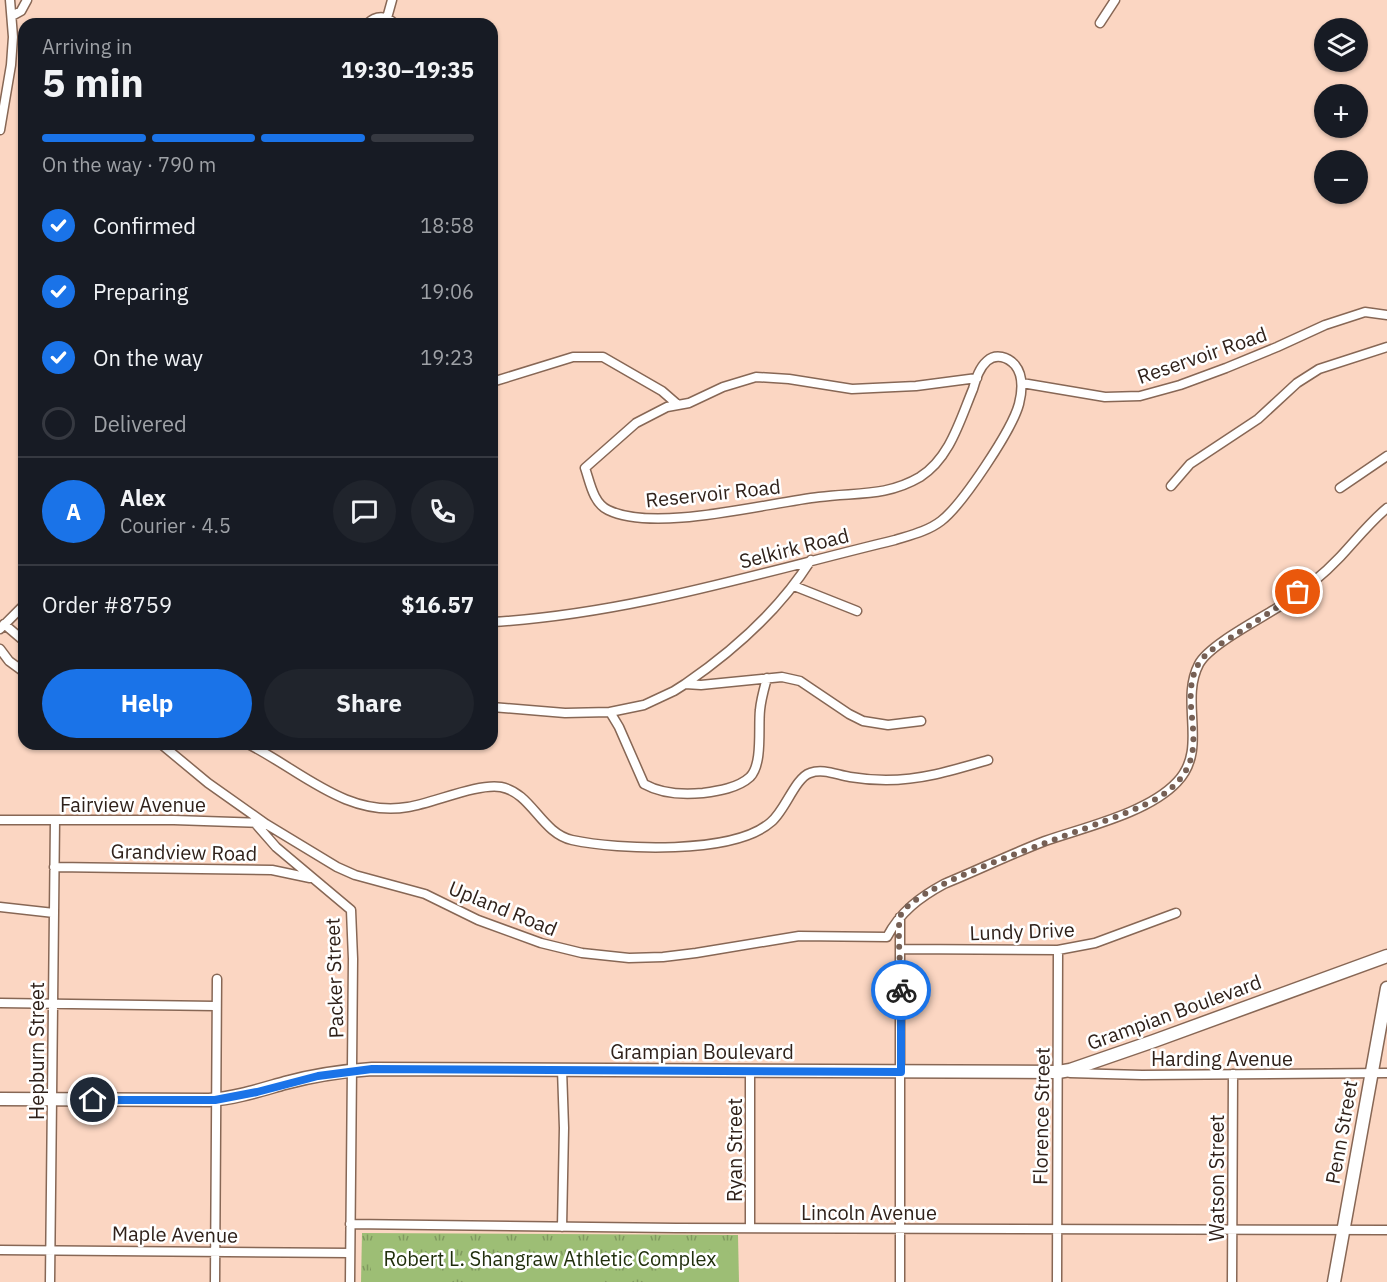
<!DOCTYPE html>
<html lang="en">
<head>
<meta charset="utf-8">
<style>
  :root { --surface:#171b24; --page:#20242c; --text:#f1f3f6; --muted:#9ea1a6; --line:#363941; --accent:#1a73e8 }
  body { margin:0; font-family:"IBM Plex Sans",sans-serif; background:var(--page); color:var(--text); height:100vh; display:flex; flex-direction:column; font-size:22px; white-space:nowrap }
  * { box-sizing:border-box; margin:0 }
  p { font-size:20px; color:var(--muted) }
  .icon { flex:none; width:33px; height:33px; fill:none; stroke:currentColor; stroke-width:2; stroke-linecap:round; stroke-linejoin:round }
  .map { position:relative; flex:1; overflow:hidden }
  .details { position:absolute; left:18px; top:18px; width:480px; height:732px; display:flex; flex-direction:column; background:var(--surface); border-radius:18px; box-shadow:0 2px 4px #0004 }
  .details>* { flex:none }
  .fabs { position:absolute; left:1314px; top:18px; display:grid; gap:12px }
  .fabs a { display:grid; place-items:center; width:54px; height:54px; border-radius:50%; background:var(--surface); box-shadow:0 2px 4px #0004; font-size:30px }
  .pin { position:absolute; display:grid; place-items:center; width:51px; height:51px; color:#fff; margin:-26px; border:3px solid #fff; border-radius:50%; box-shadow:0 2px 6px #0007 }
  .courier { position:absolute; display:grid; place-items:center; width:60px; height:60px; margin:-30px; border:4px solid #1a73e8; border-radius:50%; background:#fff; color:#222; box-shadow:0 2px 8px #0007 }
  .headline em { font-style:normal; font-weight:700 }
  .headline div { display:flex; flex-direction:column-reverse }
  .headline { display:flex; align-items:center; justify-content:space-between; height:102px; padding:0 24px }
  h1 { font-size:39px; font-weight:700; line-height:45px }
  .bar { display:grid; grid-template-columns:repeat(4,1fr); gap:9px 6px; align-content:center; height:72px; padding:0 24px }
  .bar i { height:8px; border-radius:4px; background:var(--line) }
  .bar .active { background:var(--accent) }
  .bar p { grid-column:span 4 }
  .line { display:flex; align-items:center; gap:15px; padding:0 24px; border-top:2px solid var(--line) }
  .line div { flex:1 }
  .round { display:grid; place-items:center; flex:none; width:63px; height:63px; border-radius:32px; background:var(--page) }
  ol { padding:0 24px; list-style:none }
  li { display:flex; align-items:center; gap:18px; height:66px }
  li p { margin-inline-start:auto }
  li .icon { padding:6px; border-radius:50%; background:var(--accent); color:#fff; stroke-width:4 }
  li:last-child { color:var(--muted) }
  li i { width:33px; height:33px; border:3px solid var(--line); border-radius:50% }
  .button { display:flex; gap:12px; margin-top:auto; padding:12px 24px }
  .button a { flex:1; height:69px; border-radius:36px; background:var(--accent); color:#fff; font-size:24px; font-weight:700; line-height:69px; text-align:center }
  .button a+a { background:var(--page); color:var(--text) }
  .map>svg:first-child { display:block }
  .park { fill:url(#park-tufts) }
  .garden { fill:#9dbe75 }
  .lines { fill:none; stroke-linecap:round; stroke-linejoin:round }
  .street-casing { stroke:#876755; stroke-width:11 }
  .secondary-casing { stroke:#876755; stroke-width:15 }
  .street { stroke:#fff; stroke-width:8 }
  .secondary { stroke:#fff; stroke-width:12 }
  .done { stroke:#766055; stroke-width:6; stroke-dasharray:0 10.8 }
  .route { stroke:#1a73e8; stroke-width:8 }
  .labels { text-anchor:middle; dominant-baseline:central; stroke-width:5; stroke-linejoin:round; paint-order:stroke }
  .street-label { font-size:20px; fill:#2f211a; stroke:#fff }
  .park-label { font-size:20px; fill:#212f0d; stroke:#fff }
</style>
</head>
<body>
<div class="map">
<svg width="1387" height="1282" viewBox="0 0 1387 1282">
  <defs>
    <pattern id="park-tufts" width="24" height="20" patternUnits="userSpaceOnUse" patternTransform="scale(1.5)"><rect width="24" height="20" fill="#9dbe75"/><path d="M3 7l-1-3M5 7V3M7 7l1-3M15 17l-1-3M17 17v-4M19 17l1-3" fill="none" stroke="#809a5f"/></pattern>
  </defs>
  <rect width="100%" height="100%" fill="#fbd6c2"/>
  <path class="park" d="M362,1233L738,1235L739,1282H361Z"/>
  <path class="garden" d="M657,1250H727L734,1258V1282H659L657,1272Z
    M371,1252H440V1281L446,1282H371Z
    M480,1262L604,1263V1282H480Z"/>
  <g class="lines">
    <defs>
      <path id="street" d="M12,16L21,11L27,0
        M387,18L392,0
        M1100,23L1115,0
        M367,24C376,15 386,15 395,24
        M0,130L11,65L13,37L10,0
        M492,382L573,357H603L662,391L677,404
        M1022,383L1105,397L1140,396L1180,385L1226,368L1277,347L1325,325L1365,312L1387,315
        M1171,486L1190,464L1258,419L1297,383L1319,369L1387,347
        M1340,488L1387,456
        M794,586L857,611
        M492,622C630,614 762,572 895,540C911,535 928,531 941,521C962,505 1012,430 1019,404C1022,392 1024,376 1015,365C1008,357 996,353 987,361C979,368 976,379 973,389C960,420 950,458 920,477C886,497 856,492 819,497C766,503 655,533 608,510C593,503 590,482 585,468L636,423L667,407L689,403L723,387L756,377L789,379L852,389L916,386L977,378
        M4,624L24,641
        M0,629L24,605
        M0,649L9,661L24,672
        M685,684C733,651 780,609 811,560
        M492,707L565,713L610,712L619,727L644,784C662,794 683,795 703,793C718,791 738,788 750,777C763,764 758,727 760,710C761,699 764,689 767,678
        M610,712L644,705L674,691L685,684L701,685L782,677L800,681L849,714L863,721L888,725L921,721
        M161,744L208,783L266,824L337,867L355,875L425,894L478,920L541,943L582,953L629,958L663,957L696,953L799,936L887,937C900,912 920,897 944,884C978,870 1011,854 1045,841C1085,827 1148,813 1177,782C1209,749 1179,702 1199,664C1209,645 1260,619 1280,606C1300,593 1323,575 1340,557C1355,541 1370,522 1387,508
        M248,744C299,769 346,818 408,807C434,803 477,783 501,787C532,793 541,833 572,840C618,850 734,855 771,822C785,811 795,778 810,773C823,768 837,775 850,777C862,779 874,780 886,780C922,780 954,770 988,760
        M0,820H174L260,823
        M255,823L276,847L351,910L353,959L350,1282
        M54,867L272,870L310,878
        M0,907L54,913
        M900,949L1058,950L1095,943L1176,913
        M0,1003L215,1006
        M562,1069L564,1128L562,1227
        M1070,1073L1142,1075L1387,1073
        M350,1224L676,1228L1387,1230
        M750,1228V1071
        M0,1250L350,1253
        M50,1282L55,820
        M215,1282L217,979
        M900,1282V917
        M1057,1282L1058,950
        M1232,1282L1233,1074"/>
      <path id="secondary" d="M0,1099L209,1100C236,1098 260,1090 285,1083C314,1075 343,1071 372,1069L1058,1072L1070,1070L1154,1041L1387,956
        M1334,1282L1387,988"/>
    </defs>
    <use href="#street" class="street-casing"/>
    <use href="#secondary" class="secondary-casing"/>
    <use href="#street" class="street"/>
    <use href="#secondary" class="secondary"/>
  </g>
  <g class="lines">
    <path class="done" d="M901,990C901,975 897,929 900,917C913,878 1119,824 1161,796C1222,755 1173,707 1199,663C1207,651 1222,643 1235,635C1256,621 1278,608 1298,592"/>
    <path class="route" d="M93,1100H215L257,1092L318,1076L372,1069L901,1072V990"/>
  </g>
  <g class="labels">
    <g class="street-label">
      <text transform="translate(1202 355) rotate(-19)">Reservoir Road</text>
      <text transform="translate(713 493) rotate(-6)">Reservoir Road</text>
      <text transform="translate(794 548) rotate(-14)">Selkirk Road</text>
      <text x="133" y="804">Fairview Avenue</text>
      <text transform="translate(184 852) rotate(1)">Grandview Road</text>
      <text transform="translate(503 908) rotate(22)">Upland Road</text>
      <text transform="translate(1022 931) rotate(-2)">Lundy Drive</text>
      <text transform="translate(334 978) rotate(-92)">Packer Street</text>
      <text transform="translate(1174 1012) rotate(-20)">Grampian Boulevard</text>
      <text transform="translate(36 1051) rotate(-90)">Hepburn Street</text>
      <text x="702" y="1051">Grampian Boulevard</text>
      <text x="1222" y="1058">Harding Avenue</text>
      <text transform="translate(1041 1116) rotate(-89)">Florence Street</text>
      <text transform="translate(1341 1132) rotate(-80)">Penn Street</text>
      <text transform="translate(734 1150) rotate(-90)">Ryan Street</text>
      <text transform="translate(1216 1178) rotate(-90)">Watson Street</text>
      <text x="869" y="1212">Lincoln Avenue</text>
      <text transform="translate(175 1234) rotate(1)">Maple Avenue</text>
    </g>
    <g class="park-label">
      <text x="550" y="1258">Robert L. Shangraw Athletic Complex</text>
    </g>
  </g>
</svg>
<div class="fabs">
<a><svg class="icon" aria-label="layers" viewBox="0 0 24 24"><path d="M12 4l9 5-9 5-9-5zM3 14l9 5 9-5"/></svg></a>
<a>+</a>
<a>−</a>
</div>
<div class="pin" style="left:1298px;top:592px;background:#ea580c"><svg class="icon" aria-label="bag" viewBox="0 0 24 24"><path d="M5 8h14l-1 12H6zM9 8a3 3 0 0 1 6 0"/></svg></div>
<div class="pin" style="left:93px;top:1100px;background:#1f2937"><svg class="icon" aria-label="home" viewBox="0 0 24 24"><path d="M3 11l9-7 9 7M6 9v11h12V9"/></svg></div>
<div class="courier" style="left:901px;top:990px"><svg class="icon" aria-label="bike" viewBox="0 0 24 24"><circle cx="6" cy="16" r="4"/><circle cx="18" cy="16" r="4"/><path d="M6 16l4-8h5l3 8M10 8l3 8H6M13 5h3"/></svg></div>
<section class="details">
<div class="headline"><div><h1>5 min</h1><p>Arriving in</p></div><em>19:30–19:35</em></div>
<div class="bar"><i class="active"></i><i class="active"></i><i class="active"></i><i></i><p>On the way · 790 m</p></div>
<ol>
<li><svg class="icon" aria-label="check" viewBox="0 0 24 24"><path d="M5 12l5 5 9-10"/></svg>Confirmed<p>18:58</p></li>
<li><svg class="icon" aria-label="check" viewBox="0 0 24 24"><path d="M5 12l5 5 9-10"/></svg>Preparing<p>19:06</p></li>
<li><svg class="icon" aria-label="check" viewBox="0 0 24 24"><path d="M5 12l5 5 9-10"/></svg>On the way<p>19:23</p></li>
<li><i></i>Delivered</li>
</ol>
<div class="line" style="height:108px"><b class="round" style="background:var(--accent);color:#fff">A</b><div><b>Alex</b><p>Courier · 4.5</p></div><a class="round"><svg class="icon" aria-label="chat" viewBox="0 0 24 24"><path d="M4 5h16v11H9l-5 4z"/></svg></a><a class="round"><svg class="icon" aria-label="phone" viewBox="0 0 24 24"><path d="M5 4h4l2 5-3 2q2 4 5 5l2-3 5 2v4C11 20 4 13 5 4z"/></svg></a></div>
<div class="line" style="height:78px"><div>Order #8759</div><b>$16.57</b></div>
<div class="button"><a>Help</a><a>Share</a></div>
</section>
</div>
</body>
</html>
